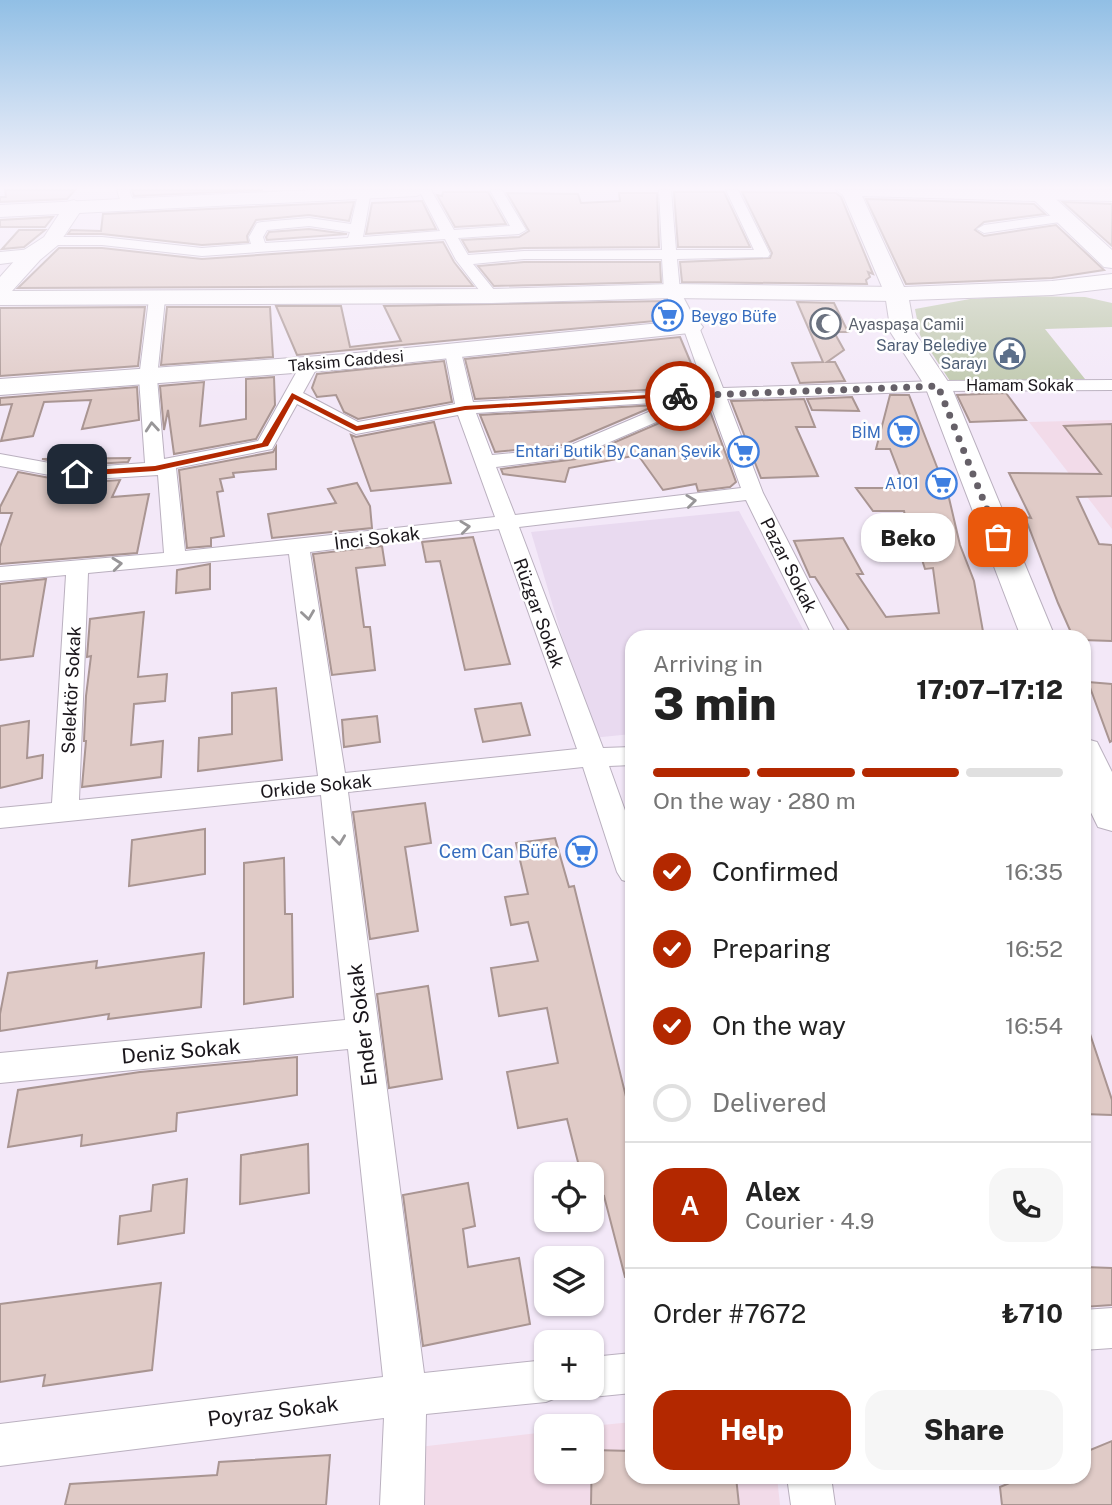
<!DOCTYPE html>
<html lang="en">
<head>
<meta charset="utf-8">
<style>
  :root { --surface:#fff; --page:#f6f6f6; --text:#222; --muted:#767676; --line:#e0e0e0; --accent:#b32800 }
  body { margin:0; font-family:"Public Sans",sans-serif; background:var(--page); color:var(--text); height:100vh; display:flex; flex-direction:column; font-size:26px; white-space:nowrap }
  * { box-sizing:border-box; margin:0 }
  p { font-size:23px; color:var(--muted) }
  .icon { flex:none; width:38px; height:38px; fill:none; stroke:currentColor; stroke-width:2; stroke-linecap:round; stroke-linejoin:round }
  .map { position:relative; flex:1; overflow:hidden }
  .panel { position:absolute; left:625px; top:630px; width:466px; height:854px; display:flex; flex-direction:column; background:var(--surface); border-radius:21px; box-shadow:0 2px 5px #0004 }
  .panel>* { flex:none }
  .tools { position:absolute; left:534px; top:1162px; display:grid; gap:14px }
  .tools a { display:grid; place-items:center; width:70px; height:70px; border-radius:14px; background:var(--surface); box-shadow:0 2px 5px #0004; font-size:35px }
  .pin { position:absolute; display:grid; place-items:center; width:60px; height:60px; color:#fff; margin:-30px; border-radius:14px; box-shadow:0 4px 10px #0006 }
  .courier { position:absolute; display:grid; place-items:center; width:70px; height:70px; margin:-35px; border:5px solid #b32800; border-radius:50%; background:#fff; color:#222; box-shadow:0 2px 9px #0007 }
  .bubble { position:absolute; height:49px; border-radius:21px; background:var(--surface); box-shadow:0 2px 5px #0004; font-size:23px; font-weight:800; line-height:49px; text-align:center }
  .summary em { font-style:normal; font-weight:800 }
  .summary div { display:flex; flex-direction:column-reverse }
  .summary { display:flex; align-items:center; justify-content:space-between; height:119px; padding:0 28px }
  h1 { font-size:46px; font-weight:800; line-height:52px }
  .bar { display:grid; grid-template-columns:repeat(4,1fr); gap:10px 7px; align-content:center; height:84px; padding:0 28px }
  .bar i { height:9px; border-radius:5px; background:var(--line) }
  .bar .current { background:var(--accent) }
  .bar p { grid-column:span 4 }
  .line { display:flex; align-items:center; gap:18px; padding:0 28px; border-top:2px solid var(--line) }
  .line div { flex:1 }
  .round { display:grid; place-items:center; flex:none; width:74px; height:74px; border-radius:21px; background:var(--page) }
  ol { padding:0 28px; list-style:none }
  li { display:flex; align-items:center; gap:21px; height:77px }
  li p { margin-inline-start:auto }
  li .icon { padding:7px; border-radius:50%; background:var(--accent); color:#fff; stroke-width:4 }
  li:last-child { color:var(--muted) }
  li i { width:38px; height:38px; border:4px solid var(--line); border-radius:50% }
  .action { display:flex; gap:14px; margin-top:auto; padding:14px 28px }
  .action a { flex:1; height:80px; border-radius:21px; background:var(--accent); color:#fff; font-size:28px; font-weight:800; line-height:80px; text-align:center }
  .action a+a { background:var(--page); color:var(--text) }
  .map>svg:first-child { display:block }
  .built { fill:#e9daf0 }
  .education { fill:#f2dbe9 }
  .green { fill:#bec8ac }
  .building { fill:#e0cbc7; stroke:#a99592; stroke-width:2 }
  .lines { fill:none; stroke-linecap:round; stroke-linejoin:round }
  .minor-casing { stroke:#bab0bf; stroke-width:2 }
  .tertiary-casing { stroke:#bab0bf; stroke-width:2 }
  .primary-casing { stroke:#bab0bf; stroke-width:2 }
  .trunk-casing { stroke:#bab0bf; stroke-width:2 }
  .minor { fill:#fff; fill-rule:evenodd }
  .tertiary { fill:#fff; fill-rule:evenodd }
  .primary { fill:#fff; fill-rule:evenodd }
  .trunk { fill:#fff; fill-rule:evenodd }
  .oneway { stroke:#989698 }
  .route { fill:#b32800 }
  .done { stroke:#666068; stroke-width:7; stroke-dasharray:0 12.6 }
  .labels { text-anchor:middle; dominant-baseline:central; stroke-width:5; stroke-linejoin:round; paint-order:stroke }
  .far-shop-label { font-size:16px; fill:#366cbe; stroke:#fff; text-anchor:end }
  .far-worship-label { font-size:16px; fill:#5b616d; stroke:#fff; text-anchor:start }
  .far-service-label { font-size:16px; fill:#4e5e75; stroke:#fff; text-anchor:end }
  .far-street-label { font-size:16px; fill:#1a161b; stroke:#fff }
  .street-label { font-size:18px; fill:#1a161b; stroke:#fff }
  .shop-label { font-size:18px; fill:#366cbe; stroke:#fff; text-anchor:end }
  .near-street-label { font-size:21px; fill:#1a161b; stroke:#fff }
</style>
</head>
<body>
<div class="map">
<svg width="1112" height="1505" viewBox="0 0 1112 1505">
  <rect width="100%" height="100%" fill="#f3e8f8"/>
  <path class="built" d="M739,511L807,637H632V734L592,738L531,532Z"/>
  <path class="education" d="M1112,420V529L1029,422Z
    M632,1422V1477H777L780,1505H418L419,1447L546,1432V1472H592V1426Z"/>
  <path class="green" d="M1017,296L1085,297L1112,303V327L1045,329L1085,379L950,381L920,335L915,309L970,299Z"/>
  <path class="building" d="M5,190H75L67,199L0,202V197H6Z
    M132,190H263L134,196Z
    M443,192H488L506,224L455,227L437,195L442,196Z
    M674,192H724L750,247H678Z
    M742,192L836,193L841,197L873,274L868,272L870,277L866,280L867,284L682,282L680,262L770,258L772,253Z
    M507,193L578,194L581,203L620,201L619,193H657L659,247L524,248L469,252L462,240L519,237L529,231Z
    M866,199L1034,204L1045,214L984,222L975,230L984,236L1056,225L1104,270L1052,278L906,284Z
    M422,201L436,229L366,234L372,203Z
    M354,202L349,221L309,215L256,220L247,236L248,242L202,245L102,234H68L71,230L101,231L103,214Z
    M1063,202L1112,204V246Z
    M53,217L45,227H0V220Z
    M309,229L347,234L267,240L266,237L269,232Z
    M19,230H45L24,247L2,249Z
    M443,242L454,262L473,286L18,288L59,248H102L202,259Z
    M524,262H660L661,282L494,286L478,266Z
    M666,301L665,302L676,319L297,355L276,306H341L350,347L401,341L384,306Z
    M797,302L834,303L848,332H834L844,350L827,362H835L845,381L800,383L792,363L823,362Z
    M145,307L138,366L0,376V308Z
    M167,307H270L273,357L161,365Z
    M680,337L701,387L475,399L465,359Z
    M444,361L452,402L358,419L344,412L336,395L317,397L312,388L317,374Z
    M274,377L275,405L256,439L174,454L168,410L164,430L160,386L204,382L200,426L246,419V379Z
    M137,387L139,420L82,429L91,400L44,402L33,436L1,441L12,404L0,405V398Z
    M1006,393L1026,420L970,422L957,395Z
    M890,395H909L949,498L960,545L974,581L984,637H853L815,577H810L794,541L843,538L863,574H857L886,617L939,613L933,568L925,569L917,544H911L904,511H873L856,488H905L890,449H876Z
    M852,397L859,411L812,410L807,399Z
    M804,399L815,427H796L818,476L761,478L731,401Z
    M694,403H707L736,482L730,487L698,491L696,484L663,490L638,455L569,468L565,482L503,474L501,469L576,459L692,409Z
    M657,405L563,445L495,452L480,415Z
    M434,422L451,483L371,491L351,435L356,437Z
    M1112,424V496L1077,497L1099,544L1112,545V641L1083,640V637H1073L1058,603L1025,517L1031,518L1009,473L1101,474L1064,426Z
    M276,447V469L233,473L234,477L220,479L223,491L217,492L224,536L211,538V546L187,548L179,470L273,452Z
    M130,458L128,462L77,465L42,459Z
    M18,472L77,483L120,480L112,497L149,494L137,553L0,564V547L12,513H0V507Z
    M357,483L370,506L372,528L272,538L268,514L336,503L328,489Z
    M473,537L510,664L465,670L440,561L426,562L422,542Z
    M382,546L385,565L356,568L364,627H370L375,670L332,675L313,554Z
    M210,564V589L176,593L177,570Z
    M46,579L33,656L0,660V584Z
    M144,612L138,677L167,674L165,701L134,704L131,745L163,741L161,777L82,787L86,741H84L86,696L91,656L87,657L90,619Z
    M1088,682L1112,684V741L1110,742Z
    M276,688L282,760L198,771L199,738L232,734V693Z
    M521,703L530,735L483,742L475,709Z
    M377,716L380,742L344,747L342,720Z
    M29,721L27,758L43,755L42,778L0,788V726Z
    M425,803L431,843L405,847L418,931L370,939L353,812Z
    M205,829V874L129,886L132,840Z
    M555,838L569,887L574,886L632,1121V1276L625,1277L604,1196L592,1199V1174H581L567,1119L518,1128L507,1072L558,1063L547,1008L499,1016L491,968L538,961L528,922L511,925L505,897L528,894L516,843Z
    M284,858L285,914H292L293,997L244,1004V863Z
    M204,953L201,1007L108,1019L109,1014L0,1031V1014L8,973L97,961L96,968Z
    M428,986L442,1079L389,1088L377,994Z
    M1083,1025H1087L1112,1100V1115L1083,1114Z
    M297,1057V1095L177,1113L176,1131L81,1146L82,1135L8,1147L18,1090L140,1072Z
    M308,1144L309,1193L240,1204L241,1155Z
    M187,1179L184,1233L118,1244L120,1216L151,1211L153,1185Z
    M468,1183L475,1226L463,1229L468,1267L519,1258L530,1324L423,1346L403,1195Z
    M1083,1267L1112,1268V1305L1083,1307Z
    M161,1283L152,1370L43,1386L45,1375L0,1382V1304Z
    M1112,1441V1505H1002L1000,1487L1024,1477H1083V1453Z
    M592,1450L632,1451V1477H736L739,1505H591Z
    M330,1455L326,1505H65L70,1484L217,1475L219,1462Z"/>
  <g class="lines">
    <defs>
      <path id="minor" d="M117,190H129L134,203L132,206H122Z
        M359,190L371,191L363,237L440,231L419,190H431L454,230L510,226L490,190H502L526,230L519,234L458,238L468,255L524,251L662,250L659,190H671L676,250H754L726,190H738L770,254L768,257L677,259L680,291L699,327L723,388L938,381L1112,380V390L938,391L727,399L763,493L837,637H813L746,500L519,527L603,748L632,747V765L609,766L632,830V883L622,880L617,872L583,767L348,792L424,1373L546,1360V1388H564L561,1396L546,1402L426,1414L424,1505H380L384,1418L0,1466V1424L383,1377L348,1049L0,1083V1053L345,1020L321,795L0,828V808L52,803L66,575L0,581V567L164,553L158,475L77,480L0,466V454L77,468L145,463L139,378L149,299L157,294L165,299L157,378L164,459L258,441L301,364L310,359L319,364L303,393L358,422L455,404L445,352L453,347L461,352L473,402L705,389L683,327L664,291L662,259H524L473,264L499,296L491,301L486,299L456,260L445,239L202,256L102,245H51L44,241L51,237H102L202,248L251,244L249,237L257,223L262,222L309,218L351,224ZM309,226L350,232L348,238L265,243L263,237L267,230ZM709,400L741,488L515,515L496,467L575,457L691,407L692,401ZM672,402L564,448L492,455L476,413ZM297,404L356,434L458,415L495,517L185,551L176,468L272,449ZM499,529L577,749L345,773L310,552ZM289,554L318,776L79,800L88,573Z
        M1062,214L1069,218L1067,221L984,233L977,229L984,225Z
        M1112,1308V1348L1083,1350V1310Z
        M632,1353V1393L592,1397L578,1391L576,1388H592V1357Z
        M787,1477H831L835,1505H791Z"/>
      <path id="tertiary" d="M32,249L38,251L41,255L38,259L0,264V252Z"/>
      <path id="primary" d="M1038,190H1112V201L1033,199L1030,195Z
        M74,200L84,206L58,245L40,260L12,291L491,289L672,284L896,287L904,289L907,294L904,299L896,301L672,298L491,303L0,305V277L24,250L44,237L67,202Z
        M691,320L699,322L703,327L699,332L346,369L0,395V379L346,354Z"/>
      <path id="trunk" d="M310,190H427L417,196L0,217V205Z
        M836,190H1042L1047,191L1112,250V268L1104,267L1035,201L862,196L904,287L1052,281L1112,274V288L1052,295L909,300L915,333L951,386L1055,637H1021L925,386L891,333L885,294L843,195Z
        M1083,738L1097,742L1112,772V831L1098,827L1083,796Z"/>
    </defs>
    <use href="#minor" class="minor-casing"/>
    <use href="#tertiary" class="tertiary-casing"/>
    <use href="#primary" class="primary-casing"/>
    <use href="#trunk" class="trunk-casing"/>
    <use href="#minor" class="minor"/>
    <use href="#tertiary" class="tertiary"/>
    <use href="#primary" class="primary"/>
    <use href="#trunk" class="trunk"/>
  </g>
  <defs><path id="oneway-chevron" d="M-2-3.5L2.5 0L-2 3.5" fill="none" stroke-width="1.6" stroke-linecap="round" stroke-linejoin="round" transform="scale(1.75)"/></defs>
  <g class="oneway">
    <use href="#oneway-chevron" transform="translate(152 427) rotate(-95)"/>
    <use href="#oneway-chevron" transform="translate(691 501) rotate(-7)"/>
    <use href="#oneway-chevron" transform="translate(465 527) rotate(-7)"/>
    <use href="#oneway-chevron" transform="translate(117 564) rotate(-6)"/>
    <use href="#oneway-chevron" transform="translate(308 615) rotate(82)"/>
    <use href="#oneway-chevron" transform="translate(339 840) rotate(83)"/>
  </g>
  <linearGradient id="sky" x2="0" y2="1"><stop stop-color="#91bfe5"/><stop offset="0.47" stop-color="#faf5fc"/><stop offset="1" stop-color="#faf5fc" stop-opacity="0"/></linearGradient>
  <rect width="1112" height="400" fill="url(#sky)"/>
  <path class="route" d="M292,393L357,426L465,406L680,393L684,396L465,410L356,431L294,399L268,446L155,471L77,476L73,474L77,471L155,466L262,443Z"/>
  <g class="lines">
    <path class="done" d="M680,396L938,386L998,537"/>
  </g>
  <defs>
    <symbol id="supermarket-ring" viewBox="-11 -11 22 22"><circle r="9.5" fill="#fff" stroke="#3f7fe0" stroke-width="1.5"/><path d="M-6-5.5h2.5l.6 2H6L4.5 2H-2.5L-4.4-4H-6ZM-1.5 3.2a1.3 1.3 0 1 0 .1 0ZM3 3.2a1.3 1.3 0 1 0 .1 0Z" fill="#3f7fe0"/></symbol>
    <symbol id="mosque-ring" viewBox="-11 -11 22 22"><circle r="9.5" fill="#fff" stroke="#6b7280" stroke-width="1.5"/><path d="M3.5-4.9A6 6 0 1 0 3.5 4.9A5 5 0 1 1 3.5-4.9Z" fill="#6b7280"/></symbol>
    <symbol id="civic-ring" viewBox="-11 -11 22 22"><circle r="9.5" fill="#fff" stroke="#5c6f8a" stroke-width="1.5"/><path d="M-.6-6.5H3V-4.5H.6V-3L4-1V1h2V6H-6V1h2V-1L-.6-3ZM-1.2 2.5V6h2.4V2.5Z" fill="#5c6f8a"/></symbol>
  </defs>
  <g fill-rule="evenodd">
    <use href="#supermarket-ring" x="650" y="298" width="35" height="35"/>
    <use href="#mosque-ring" x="808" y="306" width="35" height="35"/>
    <use href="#civic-ring" x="992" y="336" width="35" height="35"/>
    <use href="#supermarket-ring" x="886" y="414" width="35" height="35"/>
    <use href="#supermarket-ring" x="726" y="434" width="35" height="35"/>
    <use href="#supermarket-ring" x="924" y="466" width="35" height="35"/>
    <use href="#supermarket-ring" x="564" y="834" width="35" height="35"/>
  </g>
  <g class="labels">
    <g class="far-shop-label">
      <text x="691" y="316" text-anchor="start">Beygo Büfe</text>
      <text x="881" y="432">BİM</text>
      <text x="721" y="451">Entari Butik By Canan Şevik</text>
      <text x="919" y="483">A101</text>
    </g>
    <g class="far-worship-label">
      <text x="848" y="324">Ayaspaşa Camii</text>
    </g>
    <g class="far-service-label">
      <text x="987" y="345">Saray Belediye<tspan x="987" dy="18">Sarayı</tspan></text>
    </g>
    <g class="far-street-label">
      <text transform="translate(346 361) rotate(-5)">Taksim Caddesi</text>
      <text x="1020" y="385">Hamam Sokak</text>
    </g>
    <g class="street-label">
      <text transform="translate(377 538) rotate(-7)">İnci Sokak</text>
      <text transform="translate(789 565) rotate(63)">Pazar Sokak</text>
      <text transform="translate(539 613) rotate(70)">Rüzgar Sokak</text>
      <text transform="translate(71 690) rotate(-87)">Selektör Sokak</text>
      <text transform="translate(316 786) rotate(-6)">Orkide Sokak</text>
    </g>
    <g class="shop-label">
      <text x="558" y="851">Cem Can Büfe</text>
    </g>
    <g class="near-street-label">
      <text transform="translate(362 1025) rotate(-97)">Ender Sokak</text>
      <text transform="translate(181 1051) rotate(-5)">Deniz Sokak</text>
      <text transform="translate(273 1411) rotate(-7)">Poyraz Sokak</text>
    </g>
  </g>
</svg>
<div class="tools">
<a><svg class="icon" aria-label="locate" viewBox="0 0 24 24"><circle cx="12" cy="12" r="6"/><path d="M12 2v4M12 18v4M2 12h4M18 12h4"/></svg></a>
<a><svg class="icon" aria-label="layers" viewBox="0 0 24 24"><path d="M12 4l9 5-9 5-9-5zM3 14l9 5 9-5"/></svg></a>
<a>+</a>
<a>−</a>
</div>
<div class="pin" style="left:998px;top:537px;background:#ea580c"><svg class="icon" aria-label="bag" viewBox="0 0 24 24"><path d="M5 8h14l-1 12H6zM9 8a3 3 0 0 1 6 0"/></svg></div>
<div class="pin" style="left:77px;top:474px;background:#1f2937"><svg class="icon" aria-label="home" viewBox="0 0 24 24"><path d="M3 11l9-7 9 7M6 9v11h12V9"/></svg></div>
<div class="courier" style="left:680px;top:396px"><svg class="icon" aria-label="bike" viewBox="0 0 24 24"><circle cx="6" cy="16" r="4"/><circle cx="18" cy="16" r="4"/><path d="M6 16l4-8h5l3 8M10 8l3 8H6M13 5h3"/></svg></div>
<div class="bubble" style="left:861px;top:513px;width:94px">Beko</div>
<section class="panel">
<div class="summary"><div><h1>3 min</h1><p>Arriving in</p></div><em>17:07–17:12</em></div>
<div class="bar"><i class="current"></i><i class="current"></i><i class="current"></i><i></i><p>On the way · 280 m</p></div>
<ol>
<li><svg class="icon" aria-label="check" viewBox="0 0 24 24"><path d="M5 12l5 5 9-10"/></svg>Confirmed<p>16:35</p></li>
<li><svg class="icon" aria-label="check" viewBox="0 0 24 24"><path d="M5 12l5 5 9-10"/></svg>Preparing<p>16:52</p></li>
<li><svg class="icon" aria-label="check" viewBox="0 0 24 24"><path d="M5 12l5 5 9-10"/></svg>On the way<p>16:54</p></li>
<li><i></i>Delivered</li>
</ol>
<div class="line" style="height:126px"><b class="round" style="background:var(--accent);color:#fff">A</b><div><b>Alex</b><p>Courier · 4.9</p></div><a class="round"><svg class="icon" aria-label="phone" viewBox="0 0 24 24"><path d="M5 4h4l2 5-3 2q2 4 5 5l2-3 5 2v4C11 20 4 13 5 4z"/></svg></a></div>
<div class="line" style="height:91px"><div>Order #7672</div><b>₺710</b></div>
<div class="action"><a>Help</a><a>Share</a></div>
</section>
</div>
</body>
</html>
